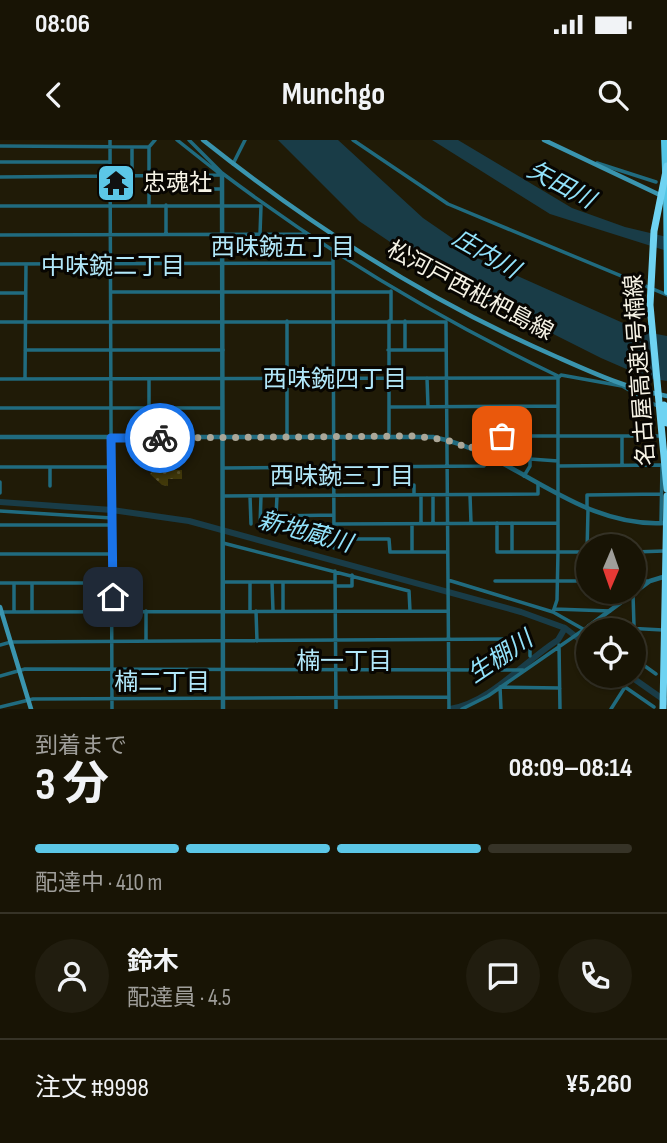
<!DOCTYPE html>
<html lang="ja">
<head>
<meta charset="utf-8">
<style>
  :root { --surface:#181405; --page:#211d0f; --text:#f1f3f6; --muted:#9f9e9a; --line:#363327; --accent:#5cc7e7 }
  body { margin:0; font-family:"Sofia Sans Condensed","Noto Sans JP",sans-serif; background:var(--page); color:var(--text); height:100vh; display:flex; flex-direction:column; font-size:26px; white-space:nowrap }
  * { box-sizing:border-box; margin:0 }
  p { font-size:23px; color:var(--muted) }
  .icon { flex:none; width:38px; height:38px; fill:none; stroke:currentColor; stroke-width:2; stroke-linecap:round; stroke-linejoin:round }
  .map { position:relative; height:569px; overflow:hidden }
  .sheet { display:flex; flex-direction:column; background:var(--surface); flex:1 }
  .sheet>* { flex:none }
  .needle { width:46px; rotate:182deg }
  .controls { position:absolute; left:576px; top:394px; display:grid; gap:14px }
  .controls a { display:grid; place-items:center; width:70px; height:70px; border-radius:50%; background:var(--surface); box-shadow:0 2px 5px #0004,0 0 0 2px var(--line); font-size:35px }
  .pin { position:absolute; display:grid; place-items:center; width:60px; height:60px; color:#fff; margin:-30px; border-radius:14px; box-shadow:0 4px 10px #0006 }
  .courier { position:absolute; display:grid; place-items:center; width:70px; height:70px; margin:-35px; border:5px solid #1a73e8; border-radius:50%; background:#fff; color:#222; box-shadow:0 2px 9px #0007 }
  .headline em { font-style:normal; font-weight:700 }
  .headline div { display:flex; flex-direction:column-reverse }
  .headline { display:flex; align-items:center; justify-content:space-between; height:119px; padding:0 35px }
  h1 { font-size:46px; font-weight:700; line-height:52px }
  .bar { display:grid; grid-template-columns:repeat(4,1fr); gap:10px 7px; align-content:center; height:84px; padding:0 35px }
  .bar i { height:9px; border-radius:5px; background:var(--line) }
  .bar .selected { background:var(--accent) }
  .bar p { grid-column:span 4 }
  .line { display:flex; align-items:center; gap:18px; padding:0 35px; border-top:2px solid var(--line) }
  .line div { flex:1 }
  .round { display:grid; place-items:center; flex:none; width:74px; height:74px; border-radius:37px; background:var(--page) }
  .status { display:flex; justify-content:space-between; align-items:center; height:49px; padding:0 35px; background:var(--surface); direction:ltr }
  .status svg { height:19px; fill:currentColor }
  header { display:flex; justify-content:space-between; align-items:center; height:91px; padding:0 35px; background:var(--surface); font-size:32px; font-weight:700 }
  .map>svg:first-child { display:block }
  .grass { fill:url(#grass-dots) }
  .water { fill:#193c47 }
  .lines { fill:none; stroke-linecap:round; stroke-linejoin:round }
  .river { stroke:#193c47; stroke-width:6 }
  .minor { stroke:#206b7f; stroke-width:3.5 }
  .tertiary { stroke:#206b7f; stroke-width:4.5 }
  .secondary { stroke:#3a95af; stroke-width:4.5 }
  .trunk { stroke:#54c6e6; stroke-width:6 }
  .motorway-bridge { stroke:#6fd3f2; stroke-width:7 }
  .done { stroke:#aba798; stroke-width:7; stroke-dasharray:0 12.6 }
  .route { stroke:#1a73e8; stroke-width:9 }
  .labels { text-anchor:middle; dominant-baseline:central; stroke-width:6; stroke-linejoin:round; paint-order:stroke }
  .poi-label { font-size:23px; fill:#f6f3e6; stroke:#080602; text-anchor:start }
  .street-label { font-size:23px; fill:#f6f3e6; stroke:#080602 }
  .water-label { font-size:24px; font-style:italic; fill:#92e2fb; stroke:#080602 }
  .neighbourhood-label { font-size:24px; fill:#b2e8fa; stroke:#080602 }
</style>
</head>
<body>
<div class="status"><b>08:06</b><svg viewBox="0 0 49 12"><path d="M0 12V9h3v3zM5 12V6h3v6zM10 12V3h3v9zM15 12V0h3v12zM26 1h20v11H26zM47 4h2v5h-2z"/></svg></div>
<header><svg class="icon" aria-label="back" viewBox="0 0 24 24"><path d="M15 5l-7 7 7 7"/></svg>Munchgo<svg class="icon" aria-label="search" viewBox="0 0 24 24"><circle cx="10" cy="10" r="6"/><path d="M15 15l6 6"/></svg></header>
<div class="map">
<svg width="667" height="569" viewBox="0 0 667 569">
  <defs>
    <pattern id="grass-dots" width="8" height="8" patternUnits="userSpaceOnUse" patternTransform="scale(1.75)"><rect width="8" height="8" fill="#42390a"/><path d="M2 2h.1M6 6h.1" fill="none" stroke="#5e562e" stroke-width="1.8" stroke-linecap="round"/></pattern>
  </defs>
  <rect width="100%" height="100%" fill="#201b07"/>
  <path class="grass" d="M154,330H182V339H168V346L162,345L150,334Z"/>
  <path class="water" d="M278,0H338L423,78L468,109V114L641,191L667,196V241L647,238L601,218L448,141L359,81Z
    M432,0H458L572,68L625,87L667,97V111L550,74Z"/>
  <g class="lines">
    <path class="river" d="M0,362L112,370L189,381L521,472L565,488L588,506
      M630,536L667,562
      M450,569C491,562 523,522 558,500L565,488"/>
    <path class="minor" d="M110,0L112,569
      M177,0L220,34
      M189,0L222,33
      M353,0L448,64L667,155
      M0,6L149,7
      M0,22H110
      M597,23L656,42
      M233,24L245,0
      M222,33C327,112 439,179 558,236
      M201,35V49H222
      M132,36V7
      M0,37L222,35
      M149,65V7L155,0
      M166,65V94
      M0,66H261L260,94
      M0,95L306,94
      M333,111L334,408
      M0,124L333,123
      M391,151V181
      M111,152H391
      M0,153H25
      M287,181V297
      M389,181V296
      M0,182H446L449,569
      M25,210H223
      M388,210H445
      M405,210V181
      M427,238L428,267
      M0,239L558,238
      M25,239L26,124
      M389,267L558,266
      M0,268H222
      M149,268V239
      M502,296L503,267
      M622,296V325
      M471,309L478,296H661
      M530,319L558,321
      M559,326L662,325
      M0,327H112
      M50,327V346
      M223,328L484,326L488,318
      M524,336L530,326V296
      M0,342V353
      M414,355V345
      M470,355L471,383
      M223,356L538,354V344
      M250,356L251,384
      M277,356L276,376L334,375
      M587,369V355L661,354
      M0,371L112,378
      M497,383V412H588
      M512,383V412
      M661,383L662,326
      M334,384L558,383
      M421,384V355
      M433,384V355
      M0,385H112
      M260,386L261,356
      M334,399H389L390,412H447
      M223,403L409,451L410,471
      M412,412V384
      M587,412L588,370
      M634,412L664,411
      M0,414H113
      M335,431L336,569
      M448,440L553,472L583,489
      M495,441H588
      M634,441H648
      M223,442H335
      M272,442L273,471
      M283,442V471
      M0,443H113
      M32,443V472
      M336,446H352V435
      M633,454L635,518
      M554,469L610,471
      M146,471V501
      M250,471V442
      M256,471L257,501
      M2,472L448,471
      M14,472V443
      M553,472L557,460L558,412V238L561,235L622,246L659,267
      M594,490L589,486L663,490
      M0,505L11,502L530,499V516
      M559,505L560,569
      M635,519L656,534
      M0,536L25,529L523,530
      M0,567L33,559L448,557
      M462,569L488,556L589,486
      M501,569L500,547L560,548
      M611,569L625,547L654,567"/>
    <path class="tertiary" d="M222,35L223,569
      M0,297H433C516,313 576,388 664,383
      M589,486L650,441L663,437"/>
    <path class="secondary" d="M203,0C311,86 430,162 557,217C593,233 628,249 667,256
      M544,0L660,55
      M0,467L31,569"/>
    <path class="trunk" d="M664,0L665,31
      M666,42L667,152"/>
    <path class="motorway-bridge" d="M667,26L654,91L650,165L667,349
      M664,265L667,283
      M663,569L667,356"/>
  </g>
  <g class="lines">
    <path class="done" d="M160,298L415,296L447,300L471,309L478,296H502"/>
    <path class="route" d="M113,457L111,298H160"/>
  </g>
  <defs>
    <symbol id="temple-square" viewBox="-11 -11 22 22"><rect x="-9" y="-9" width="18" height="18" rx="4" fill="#5cc7e7" stroke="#080602"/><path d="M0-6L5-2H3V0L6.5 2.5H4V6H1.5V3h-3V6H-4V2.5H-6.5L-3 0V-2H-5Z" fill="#111"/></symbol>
  </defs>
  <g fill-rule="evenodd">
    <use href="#temple-square" x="94" y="21" width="44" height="44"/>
  </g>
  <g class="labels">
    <g class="poi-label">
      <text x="143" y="43">忠魂社</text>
    </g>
    <g class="street-label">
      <text transform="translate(470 151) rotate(28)">松河戸西枇杷島線</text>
      <text transform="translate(640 230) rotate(-94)">名古屋高速1号楠線</text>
    </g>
    <g class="water-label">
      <text transform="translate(561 45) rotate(28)">矢田川</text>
      <text transform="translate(486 114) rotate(30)">庄内川</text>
      <text transform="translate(305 392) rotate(15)">新地蔵川</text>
      <text transform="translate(500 517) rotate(-34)">生棚川</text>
    </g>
    <g class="neighbourhood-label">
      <text x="283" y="107">西味鋺五丁目</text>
      <text x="113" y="126">中味鋺二丁目</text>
      <text x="335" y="239">西味鋺四丁目</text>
      <text x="342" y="336">西味鋺三丁目</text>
      <text x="344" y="521">楠一丁目</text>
      <text x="162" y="542">楠二丁目</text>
    </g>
  </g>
</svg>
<div class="controls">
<a><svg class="needle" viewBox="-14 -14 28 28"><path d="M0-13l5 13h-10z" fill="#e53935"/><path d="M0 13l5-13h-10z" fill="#9f9e9a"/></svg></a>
<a><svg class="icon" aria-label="locate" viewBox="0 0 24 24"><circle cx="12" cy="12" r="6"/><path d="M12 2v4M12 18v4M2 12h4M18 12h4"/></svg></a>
</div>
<div class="pin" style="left:502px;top:296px;background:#ea580c"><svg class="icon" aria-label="bag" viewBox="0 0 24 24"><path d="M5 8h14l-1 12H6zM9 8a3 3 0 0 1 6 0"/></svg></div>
<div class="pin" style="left:113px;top:457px;background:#1f2937"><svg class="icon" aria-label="home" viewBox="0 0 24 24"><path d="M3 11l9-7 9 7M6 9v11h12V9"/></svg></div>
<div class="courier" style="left:160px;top:298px"><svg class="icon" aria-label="bike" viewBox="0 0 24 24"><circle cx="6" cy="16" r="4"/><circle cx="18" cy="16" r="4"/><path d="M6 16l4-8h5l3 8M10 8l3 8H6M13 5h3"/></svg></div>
</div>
<section class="sheet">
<div class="headline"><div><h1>3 分</h1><p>到着まで</p></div><em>08:09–08:14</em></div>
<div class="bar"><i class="selected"></i><i class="selected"></i><i class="selected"></i><i></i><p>配達中 · 410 m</p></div>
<div class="line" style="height:126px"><a class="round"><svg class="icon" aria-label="person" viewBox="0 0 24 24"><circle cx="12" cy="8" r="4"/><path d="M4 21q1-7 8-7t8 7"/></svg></a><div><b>鈴木</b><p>配達員 · 4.5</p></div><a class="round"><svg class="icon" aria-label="chat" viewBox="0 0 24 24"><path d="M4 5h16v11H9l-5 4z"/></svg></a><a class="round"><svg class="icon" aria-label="phone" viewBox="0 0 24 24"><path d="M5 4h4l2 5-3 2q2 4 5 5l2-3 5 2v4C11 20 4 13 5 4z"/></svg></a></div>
<div class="line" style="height:91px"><div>注文 #9998</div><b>¥5,260</b></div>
</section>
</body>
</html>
